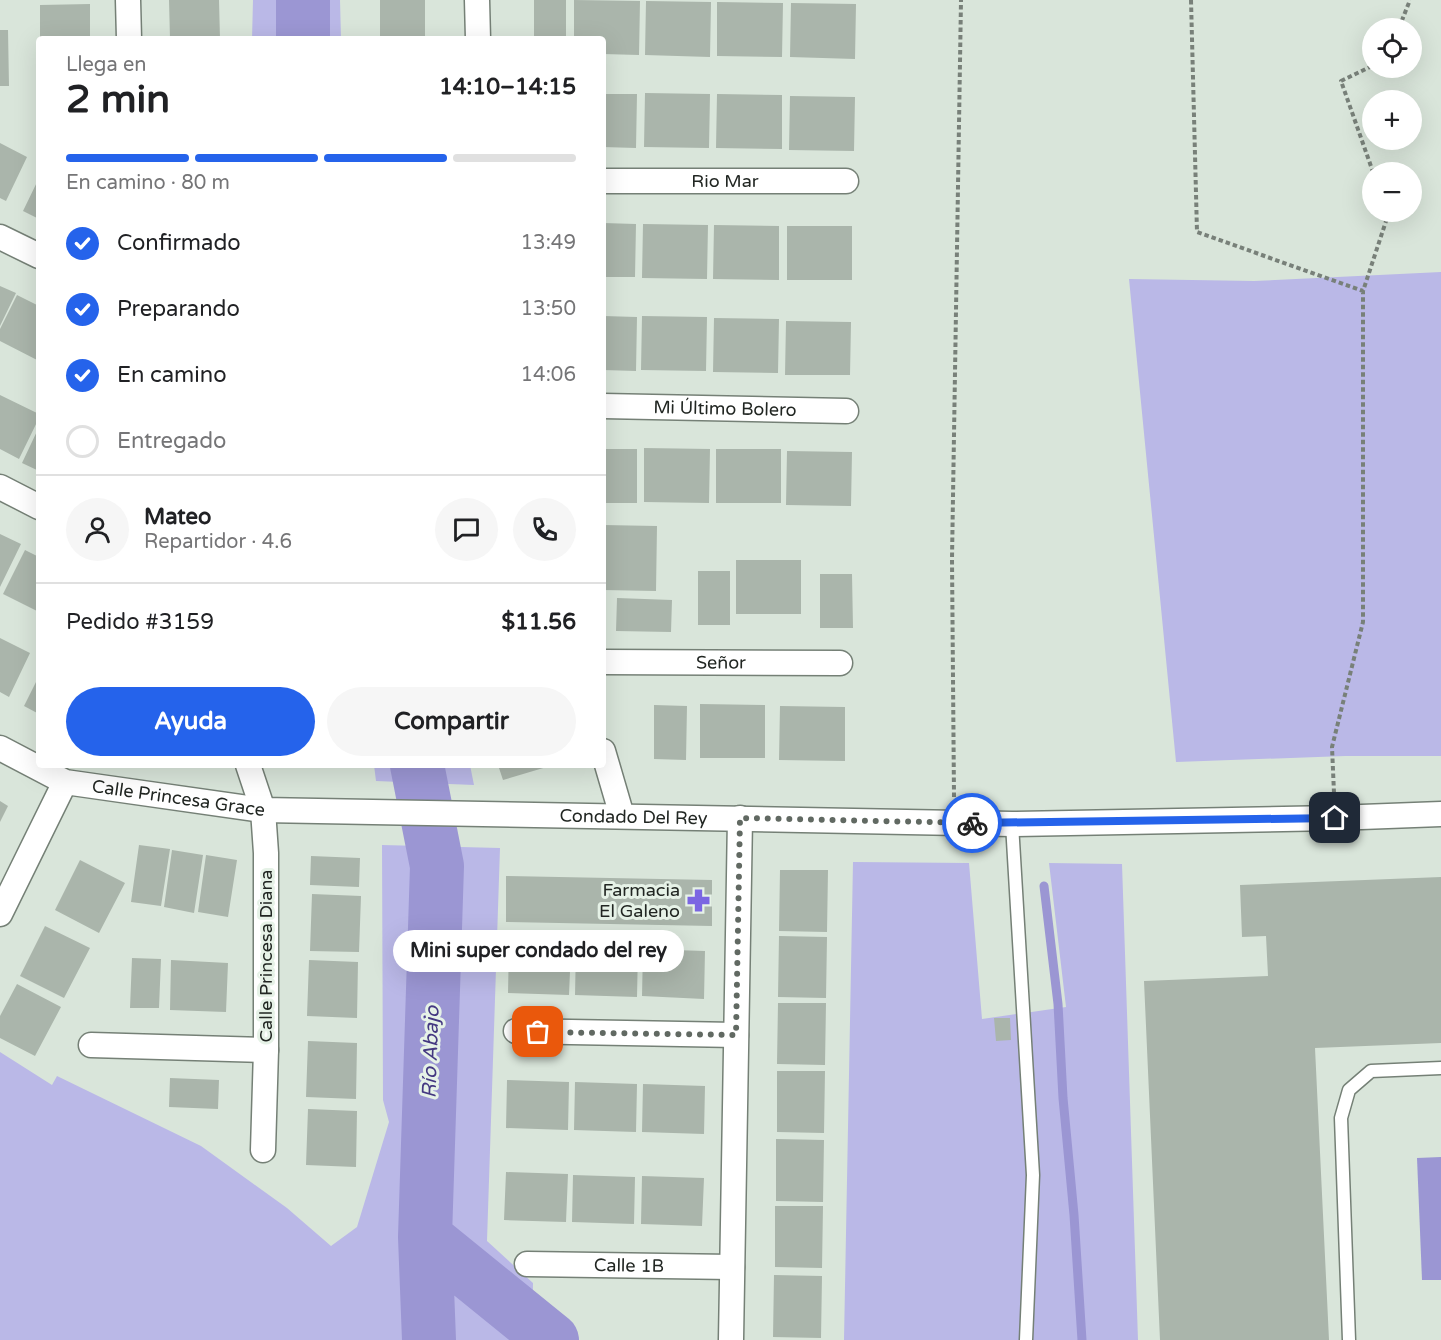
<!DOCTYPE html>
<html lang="es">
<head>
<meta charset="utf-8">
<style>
  :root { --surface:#fff; --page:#f6f6f6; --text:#202124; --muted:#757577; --line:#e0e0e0; --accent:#2563eb }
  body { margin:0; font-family:"Varela Round",sans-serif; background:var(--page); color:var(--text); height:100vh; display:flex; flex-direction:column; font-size:22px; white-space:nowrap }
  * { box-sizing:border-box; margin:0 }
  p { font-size:20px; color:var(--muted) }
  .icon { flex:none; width:33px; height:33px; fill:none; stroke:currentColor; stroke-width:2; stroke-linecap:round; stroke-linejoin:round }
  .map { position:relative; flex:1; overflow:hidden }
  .details { position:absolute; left:36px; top:36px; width:570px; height:732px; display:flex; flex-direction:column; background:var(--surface); border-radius:6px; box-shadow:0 6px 24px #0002 }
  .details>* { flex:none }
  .fabs { position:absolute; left:1362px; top:18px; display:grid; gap:12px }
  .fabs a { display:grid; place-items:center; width:60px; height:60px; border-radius:50%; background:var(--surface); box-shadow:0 6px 24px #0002; font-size:30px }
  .pin { position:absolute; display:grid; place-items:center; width:51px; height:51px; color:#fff; margin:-26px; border-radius:12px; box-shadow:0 3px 9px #0006 }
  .courier { position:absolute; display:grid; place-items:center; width:60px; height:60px; margin:-30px; border:4px solid #2563eb; border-radius:50%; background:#fff; color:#222; box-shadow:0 2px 8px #0007 }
  .bubble { position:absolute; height:42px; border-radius:21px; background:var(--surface); box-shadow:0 6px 24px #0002; font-size:20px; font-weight:800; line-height:42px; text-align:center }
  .headline em { font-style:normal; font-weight:800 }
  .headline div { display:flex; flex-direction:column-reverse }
  .headline { display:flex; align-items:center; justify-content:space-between; height:102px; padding:0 30px }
  h1 { font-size:39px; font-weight:800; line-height:45px }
  .bar { display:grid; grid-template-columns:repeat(4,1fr); gap:9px 6px; align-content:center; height:72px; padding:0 30px }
  .bar i { height:8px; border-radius:4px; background:var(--line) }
  .bar .selected { background:var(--accent) }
  .bar p { grid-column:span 4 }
  .line { display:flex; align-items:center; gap:15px; padding:0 30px; border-top:2px solid var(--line) }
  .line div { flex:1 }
  .round { display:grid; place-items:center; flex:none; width:63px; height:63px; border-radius:32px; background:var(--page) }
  ol { padding:0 30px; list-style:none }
  li { display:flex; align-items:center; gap:18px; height:66px }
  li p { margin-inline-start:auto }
  li .icon { padding:6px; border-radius:50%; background:var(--accent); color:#fff; stroke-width:4 }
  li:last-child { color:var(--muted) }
  li i { width:33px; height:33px; border:3px solid var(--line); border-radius:50% }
  .button { display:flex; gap:12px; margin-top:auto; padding:12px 30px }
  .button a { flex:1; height:69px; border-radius:36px; background:var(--accent); color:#fff; font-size:24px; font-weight:800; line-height:69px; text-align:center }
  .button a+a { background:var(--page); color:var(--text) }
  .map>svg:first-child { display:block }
  .green { fill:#bab8e7 }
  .water { fill:#9b96d3 }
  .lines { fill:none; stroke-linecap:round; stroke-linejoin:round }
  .stream { stroke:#9b96d3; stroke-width:9 }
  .river { stroke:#9b96d3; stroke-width:54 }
  .building { fill:#aab5ab }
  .lane-casing { stroke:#758076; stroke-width:15 }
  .street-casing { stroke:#758076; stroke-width:27 }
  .path { stroke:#788079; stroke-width:4; stroke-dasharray:4.5 3; stroke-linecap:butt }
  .lane { stroke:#fff; stroke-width:12 }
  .street { stroke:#fff; stroke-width:24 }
  .done { stroke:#616962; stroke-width:6; stroke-dasharray:0 10.8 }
  .route { stroke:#2563eb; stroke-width:8 }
  .labels { text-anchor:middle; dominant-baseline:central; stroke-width:6; stroke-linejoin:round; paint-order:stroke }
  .street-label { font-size:18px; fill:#212622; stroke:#e6f2e7 }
  .poi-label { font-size:18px; fill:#212622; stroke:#e6f2e7; text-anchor:end }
  .water-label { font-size:20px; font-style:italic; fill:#443881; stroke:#e6f2e7 }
</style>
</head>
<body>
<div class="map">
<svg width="1441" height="1340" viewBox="0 0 1441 1340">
  <rect width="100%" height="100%" fill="#d9e5da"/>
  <path class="green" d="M253,0H340L341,39H252Z
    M1441,272V756H1345L1176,762L1129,279L1254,281Z
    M374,765H470L474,785L376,781Z
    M382,845L500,848L487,1241L533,1283L532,1340H0V1052L52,1085L57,1076L201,1146L287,1208L331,1246L357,1227L389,1122L383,1100Z
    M853,862L969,863L982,1019L1066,1007L1049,863L1122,864L1138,1340H844Z"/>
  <path class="water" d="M1441,1157V1280H1422L1417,1158Z"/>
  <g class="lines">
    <path class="stream" d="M1044,886L1058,1004L1063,1098L1074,1215L1082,1340"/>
    <path class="river" d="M303,0V39
      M417,765L437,866L425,1237L429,1340
      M425,1237L552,1340"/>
  </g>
  <path class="building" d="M169,0H219L220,39H170Z
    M380,0H425V39H380Z
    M534,0H566V39H534Z
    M574,0L640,1L639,55L603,54V39H574Z
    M646,1L711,2L710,57L645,55Z
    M717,2L783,3L782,57L717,56Z
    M791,3L856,4L855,59L790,57Z
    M90,4V39H40V5Z
    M0,30H8L9,86H0Z
    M645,93L710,94L709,148L644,147Z
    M603,94H637L636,148L603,147Z
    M717,94L782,95V149L716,148Z
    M790,96L855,97L854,151L789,150Z
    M0,143L27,157L6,201L0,198Z
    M39,178V219L23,211Z
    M603,223L636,224L635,277H603Z
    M643,224L708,225L707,279L642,278Z
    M714,225L779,226V280L713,279Z
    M787,226H852V280H787Z
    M0,286L16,293L0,326Z
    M17,295L39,306V361L0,341V329Z
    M603,316L637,317L636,371L603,370Z
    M642,316L707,317L706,371L641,370Z
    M714,318L779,319L778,373L713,372Z
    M786,321L851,322L850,375H785Z
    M0,395L39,414V418L19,459L0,449Z
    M39,427V471L22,463Z
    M644,448L710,449L709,503L644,502Z
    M603,449H637V503H603Z
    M716,449H781V503H716Z
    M787,451L852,452L851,506L786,505Z
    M603,525L657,526L656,591L603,590Z
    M0,534L21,544L0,587Z
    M25,550L39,557V612L3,594Z
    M736,560H801V614H736Z
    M698,571H730V625H698Z
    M820,574H852L853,628H820Z
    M617,598L672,600L671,632L616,631Z
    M0,638L30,653L9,697L0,692Z
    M39,676V714L24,706Z
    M700,704L765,705V758H700Z
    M654,705L687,706L686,760L654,759Z
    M780,706L845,707V761L779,760Z
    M498,765H549L550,766L503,780Z
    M0,801L8,806L0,822Z
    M139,845L170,849L161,906L131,902Z
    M172,850L203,855L194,913L164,907Z
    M206,855L237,860L228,917L198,912Z
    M311,856L360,858L359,887L310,885Z
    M80,860L125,883L99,933L55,910Z
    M780,870H828L827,932L779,931Z
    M506,876L712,880V926L506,922Z
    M1441,877V1043L1315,1048L1329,1340H1160L1144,981L1268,976L1266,936L1242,937L1240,885Z
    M312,894L361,896L359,952L310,951Z
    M45,926L90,948L64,998L20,976Z
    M779,936L827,937L826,998L778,997Z
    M509,945L571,947L569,995L508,993Z
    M576,947L638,949L637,997L575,995Z
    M643,949L705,951L704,999L642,996Z
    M132,958L161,959L159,1008H130Z
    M171,960L228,963L226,1012L170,1010Z
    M309,960L358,962L357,1018L307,1016Z
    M17,984L61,1007L35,1056L0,1038V1016Z
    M778,1003H826L825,1065L777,1064Z
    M994,1018H1010L1011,1040L996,1041Z
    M308,1041L357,1043L356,1099L306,1097Z
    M777,1071H825L824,1133L777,1132Z
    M170,1078L219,1080L218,1109L169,1107Z
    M507,1080L569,1082L568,1130L506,1128Z
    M575,1082L637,1084L636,1132L574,1130Z
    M643,1084L705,1086L704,1134L642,1132Z
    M308,1109L357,1111L356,1167L306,1165Z
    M776,1139L824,1140L823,1202L776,1201Z
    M506,1172L568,1174L566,1222L504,1220Z
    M573,1175L635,1177L634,1224L572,1222Z
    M642,1176L704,1178L702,1226L641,1224Z
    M775,1206H823L822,1268L775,1267Z
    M774,1275L822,1276L821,1338L773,1337Z"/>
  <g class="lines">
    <defs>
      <path id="lane" d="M1012,824L1033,1175L1026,1340
        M1349,1340L1341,1118L1349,1090L1371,1071L1441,1068"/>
      <g id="street">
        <path d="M128,0L129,39"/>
        <path d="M477,0L478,39"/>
        <path id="s1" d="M603,181H846"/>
        <path d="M0,237L39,256"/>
        <path id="s2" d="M603,406L846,411"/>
        <path d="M0,487L39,507"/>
        <path id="s3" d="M603,662L840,663"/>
        <path id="s4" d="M0,748L65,782L263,810L1012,824L1335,818L1441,814"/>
        <path d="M603,751L622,816"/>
        <path d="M248,765L263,810L266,853V1050L263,1150"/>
        <path d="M0,914L65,782"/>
        <path d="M516,1031L736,1035"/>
        <path d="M91,1045L266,1050"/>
        <path id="s5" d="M527,1264L732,1267"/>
        <path d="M731,1340L740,818"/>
      </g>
    </defs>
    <use href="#lane" class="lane-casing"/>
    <use href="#street" class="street-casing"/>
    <path class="path" d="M1191,0L1197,232L1363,291
      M1399,28L1410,0
      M1372,66L1341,81L1373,172
      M1334,793L1332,747L1363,622V291L1388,215L1386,212
      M954,797L952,559L961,0"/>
    <use href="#lane" class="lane"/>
    <use href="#street" class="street"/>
  </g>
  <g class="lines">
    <path class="done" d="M538,1032L736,1035L740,818L972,823"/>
    <path class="route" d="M972,823L1335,818"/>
  </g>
  <defs>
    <symbol id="pharmacy-bare" viewBox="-9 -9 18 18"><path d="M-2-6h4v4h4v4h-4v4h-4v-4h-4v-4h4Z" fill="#7b66e2" stroke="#e6f2e7" stroke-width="2.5" paint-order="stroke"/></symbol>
  </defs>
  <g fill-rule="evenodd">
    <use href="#pharmacy-bare" x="682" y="884" width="33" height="33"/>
  </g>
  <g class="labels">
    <g class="street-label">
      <text stroke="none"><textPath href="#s1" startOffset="122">Rio Mar</textPath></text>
      <text stroke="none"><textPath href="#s2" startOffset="122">Mi Último Bolero</textPath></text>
      <text stroke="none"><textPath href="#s3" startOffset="118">Señor</textPath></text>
      <text stroke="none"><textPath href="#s4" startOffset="188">Calle Princesa Grace</textPath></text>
      <text stroke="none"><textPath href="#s4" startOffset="644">Condado Del Rey</textPath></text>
      <text transform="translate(266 956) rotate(-90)">Calle Princesa Diana</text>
      <text stroke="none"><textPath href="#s5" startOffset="102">Calle 1B</textPath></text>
    </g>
    <g class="poi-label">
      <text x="680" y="890">Farmacia<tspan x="680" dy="21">El Galeno</tspan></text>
    </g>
    <g class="water-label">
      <text transform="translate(431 1052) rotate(-88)">Río Abajo</text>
    </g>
  </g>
</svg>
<div class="fabs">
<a><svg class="icon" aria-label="locate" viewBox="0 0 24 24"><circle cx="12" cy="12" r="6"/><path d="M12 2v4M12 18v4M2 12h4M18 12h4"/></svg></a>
<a>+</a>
<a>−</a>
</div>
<div class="pin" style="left:538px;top:1032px;background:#ea580c"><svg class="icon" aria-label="bag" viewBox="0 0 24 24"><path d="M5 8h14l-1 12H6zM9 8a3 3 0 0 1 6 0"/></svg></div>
<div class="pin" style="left:1335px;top:818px;background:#1f2937"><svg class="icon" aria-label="home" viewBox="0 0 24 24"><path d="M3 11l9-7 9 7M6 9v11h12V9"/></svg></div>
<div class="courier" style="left:972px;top:823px"><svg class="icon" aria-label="bike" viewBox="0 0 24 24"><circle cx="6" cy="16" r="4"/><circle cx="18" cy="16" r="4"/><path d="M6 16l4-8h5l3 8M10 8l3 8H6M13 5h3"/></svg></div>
<div class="bubble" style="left:393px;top:930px;width:291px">Mini super condado del rey</div>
<section class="details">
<div class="headline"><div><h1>2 min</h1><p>Llega en</p></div><em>14:10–14:15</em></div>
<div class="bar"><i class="selected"></i><i class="selected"></i><i class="selected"></i><i></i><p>En camino · 80 m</p></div>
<ol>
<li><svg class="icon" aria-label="check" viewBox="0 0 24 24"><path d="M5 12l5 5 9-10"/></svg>Confirmado<p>13:49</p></li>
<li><svg class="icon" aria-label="check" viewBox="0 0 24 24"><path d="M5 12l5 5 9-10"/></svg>Preparando<p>13:50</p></li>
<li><svg class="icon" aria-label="check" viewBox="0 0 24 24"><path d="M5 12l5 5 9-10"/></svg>En camino<p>14:06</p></li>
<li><i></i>Entregado</li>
</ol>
<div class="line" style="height:108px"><a class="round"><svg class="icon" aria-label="person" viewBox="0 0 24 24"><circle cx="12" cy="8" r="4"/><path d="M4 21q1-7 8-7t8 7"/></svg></a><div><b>Mateo</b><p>Repartidor · 4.6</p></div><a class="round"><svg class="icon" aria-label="chat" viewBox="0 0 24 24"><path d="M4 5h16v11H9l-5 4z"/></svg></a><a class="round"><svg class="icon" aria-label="phone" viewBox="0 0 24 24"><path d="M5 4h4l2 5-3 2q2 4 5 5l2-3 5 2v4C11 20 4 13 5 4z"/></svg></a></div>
<div class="line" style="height:78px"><div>Pedido #3159</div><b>$11.56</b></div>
<div class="button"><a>Ayuda</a><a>Compartir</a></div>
</section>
</div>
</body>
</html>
